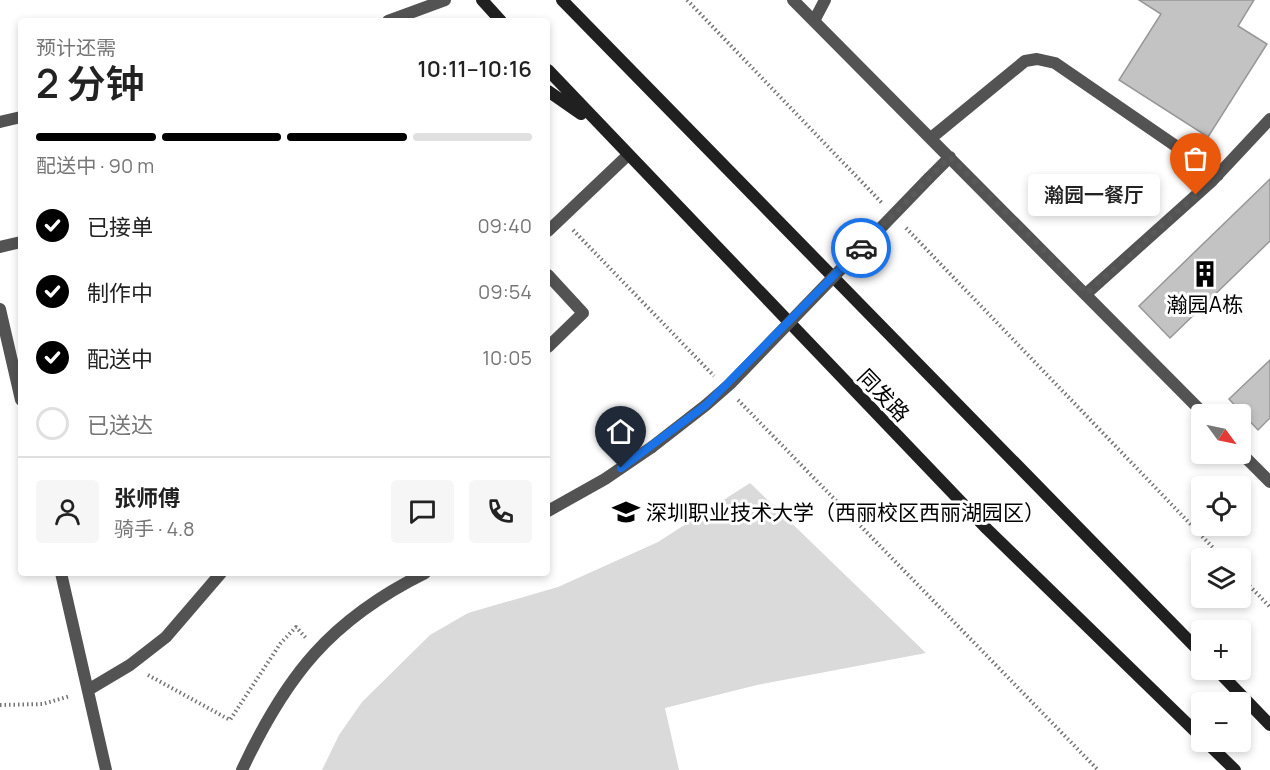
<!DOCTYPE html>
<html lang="zh">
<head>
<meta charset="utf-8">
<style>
  :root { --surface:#fff; --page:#f6f6f6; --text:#222; --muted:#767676; --line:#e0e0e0; --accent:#000 }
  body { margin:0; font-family:Manrope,"Noto Sans SC",sans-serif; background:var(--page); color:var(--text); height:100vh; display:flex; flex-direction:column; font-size:22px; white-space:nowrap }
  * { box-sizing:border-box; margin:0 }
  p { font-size:20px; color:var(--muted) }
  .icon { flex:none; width:33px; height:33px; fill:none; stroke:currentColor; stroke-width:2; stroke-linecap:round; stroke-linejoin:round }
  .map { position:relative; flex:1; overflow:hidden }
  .details { position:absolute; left:18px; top:18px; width:532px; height:558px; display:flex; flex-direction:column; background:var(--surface); border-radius:6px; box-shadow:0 3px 9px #0003 }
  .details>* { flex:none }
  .needle { width:39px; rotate:123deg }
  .controls { position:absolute; left:1191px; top:404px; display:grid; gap:12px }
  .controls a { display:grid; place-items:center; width:60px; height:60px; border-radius:6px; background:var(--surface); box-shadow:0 3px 9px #0003; font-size:30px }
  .pin { position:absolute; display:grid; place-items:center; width:51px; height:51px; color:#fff; margin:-62px -26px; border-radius:50% 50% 50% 0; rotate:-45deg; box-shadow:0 0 6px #0007 }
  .pin .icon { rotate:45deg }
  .courier { position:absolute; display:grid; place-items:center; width:60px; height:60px; margin:-30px; border:4px solid #1a73e8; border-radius:50%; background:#fff; color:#222; box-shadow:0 2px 8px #0007 }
  .bubble { position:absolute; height:42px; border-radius:6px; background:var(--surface); box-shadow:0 3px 9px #0003; font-size:20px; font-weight:600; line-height:42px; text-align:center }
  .headline em { font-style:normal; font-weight:600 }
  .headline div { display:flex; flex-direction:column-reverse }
  .headline { display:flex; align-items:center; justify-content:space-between; height:102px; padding:0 18px }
  h1 { font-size:39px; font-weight:600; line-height:45px }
  .bar { display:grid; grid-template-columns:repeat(4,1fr); gap:9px 6px; align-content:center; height:72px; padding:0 18px }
  .bar i { height:8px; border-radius:4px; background:var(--line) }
  .bar .selected { background:var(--accent) }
  .bar p { grid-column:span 4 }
  .line { display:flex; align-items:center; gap:15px; padding:0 18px; border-top:2px solid var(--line) }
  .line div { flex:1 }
  .round { display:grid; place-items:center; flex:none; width:63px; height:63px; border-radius:6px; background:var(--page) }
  ol { padding:0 18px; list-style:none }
  li { display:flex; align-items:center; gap:18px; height:66px }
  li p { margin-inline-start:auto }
  li .icon { padding:6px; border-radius:50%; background:var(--accent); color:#fff; stroke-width:4 }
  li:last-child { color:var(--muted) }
  li i { width:33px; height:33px; border:3px solid var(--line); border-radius:50% }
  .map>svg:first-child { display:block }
  .green { fill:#dadada }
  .building { fill:#c3c3c3; stroke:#979797; stroke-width:1.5 }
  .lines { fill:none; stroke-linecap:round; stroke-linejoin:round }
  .path { stroke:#757575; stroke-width:4; stroke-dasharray:1.5 3; stroke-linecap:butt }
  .service { stroke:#535353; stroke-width:12 }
  .tertiary { stroke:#535353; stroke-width:12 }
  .secondary { stroke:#202020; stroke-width:12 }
  .service-bridge { stroke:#535353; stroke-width:12 }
  .done { stroke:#595959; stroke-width:6; stroke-dasharray:0 10.8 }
  .route { stroke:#1a73e8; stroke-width:8 }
  .labels { text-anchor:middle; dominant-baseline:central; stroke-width:6; stroke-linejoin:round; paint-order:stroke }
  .poi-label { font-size:21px; fill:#000; stroke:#fff }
  .street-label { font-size:21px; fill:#000; stroke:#fff }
</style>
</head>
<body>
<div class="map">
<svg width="1270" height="770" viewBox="0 0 1270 770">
  <rect width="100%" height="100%" fill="#fff"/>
  <path class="green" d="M750,483L926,653L757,685L665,708L679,770H322L339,735L362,702L430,635L468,613L558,587L658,542Z"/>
  <path class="building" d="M1139,0H1254L1238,26L1267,44L1208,137L1119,80L1161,14Z
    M1270,179V241L1170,338L1139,306Z
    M1270,360V418L1258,430L1229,399Z"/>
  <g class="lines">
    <path class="path" d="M687,0L882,203
      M906,228L1223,558
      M573,230L714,376
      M738,400L1098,770
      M1240,576L1270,607
      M148,675L230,720L280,644L296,627L306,638
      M0,705L43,704L70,696"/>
    <path class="service" d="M793,0L1204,414
      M814,21L825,0
      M931,138L1025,61L1037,59L1055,63L1218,175
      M929,178L950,157
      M548,231L628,155
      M0,247L21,242
      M548,275L583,313L548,347
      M1087,293L1212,181L1270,119
      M0,309L21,400
      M1240,452L1270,482
      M548,511L605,479L652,447
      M61,573L106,770
      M88,690L130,665L166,637L221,573
      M242,770C286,676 330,620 425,573"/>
    <path class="tertiary" d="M388,21L445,0
      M0,122L21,117"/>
    <path class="secondary" d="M482,0L501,21
      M562,0L1202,654
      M548,70L987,529L1202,738
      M548,91L581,114
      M1216,669L1270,725
      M1205,741L1235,770"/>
    <path class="service-bridge" d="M652,447L706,405L730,384L929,178"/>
  </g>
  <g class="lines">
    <path class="done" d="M861,248L950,157L1087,293L1196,195"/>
    <path class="route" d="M621,468L706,405L861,248"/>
  </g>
  <defs>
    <symbol id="building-bare" viewBox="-9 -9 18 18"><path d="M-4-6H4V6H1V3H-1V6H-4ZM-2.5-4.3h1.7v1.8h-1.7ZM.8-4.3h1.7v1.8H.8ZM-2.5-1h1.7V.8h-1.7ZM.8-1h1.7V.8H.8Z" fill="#000" stroke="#fff" stroke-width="2.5" paint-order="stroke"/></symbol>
    <symbol id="university-bare" viewBox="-9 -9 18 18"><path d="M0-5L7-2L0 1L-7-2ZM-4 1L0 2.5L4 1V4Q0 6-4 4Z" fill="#000" stroke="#fff" stroke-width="2.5" paint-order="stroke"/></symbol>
  </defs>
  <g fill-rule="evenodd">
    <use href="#building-bare" x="1186" y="255" width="38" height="38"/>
    <use href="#university-bare" x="607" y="493" width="38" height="38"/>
  </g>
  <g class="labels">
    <g class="poi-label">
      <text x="1205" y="304">瀚园A栋</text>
      <text x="646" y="512" text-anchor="start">深圳职业技术大学（西丽校区西丽湖园区）</text>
    </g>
    <g class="street-label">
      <text transform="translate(884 395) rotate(46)">同发路</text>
    </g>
  </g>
</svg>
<div class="controls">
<a><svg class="needle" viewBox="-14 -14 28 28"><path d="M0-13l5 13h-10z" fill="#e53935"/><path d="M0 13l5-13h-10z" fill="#767676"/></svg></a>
<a><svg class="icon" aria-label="locate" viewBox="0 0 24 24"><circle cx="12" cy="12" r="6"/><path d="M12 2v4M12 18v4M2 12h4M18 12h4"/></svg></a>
<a><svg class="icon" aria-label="layers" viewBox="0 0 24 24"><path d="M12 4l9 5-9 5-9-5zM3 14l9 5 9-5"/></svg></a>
<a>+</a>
<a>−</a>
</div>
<div class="pin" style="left:1196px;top:195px;background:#ea580c"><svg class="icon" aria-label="bag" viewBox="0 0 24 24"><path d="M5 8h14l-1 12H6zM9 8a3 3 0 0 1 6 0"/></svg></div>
<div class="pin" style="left:621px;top:468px;background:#1f2937"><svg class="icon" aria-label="home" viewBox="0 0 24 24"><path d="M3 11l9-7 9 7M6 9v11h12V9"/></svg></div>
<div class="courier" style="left:861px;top:248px"><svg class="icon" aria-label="car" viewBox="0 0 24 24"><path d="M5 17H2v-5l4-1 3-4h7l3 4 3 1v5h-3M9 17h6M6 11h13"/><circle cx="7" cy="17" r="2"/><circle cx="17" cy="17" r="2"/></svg></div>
<div class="bubble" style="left:1028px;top:174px;width:132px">瀚园一餐厅</div>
<section class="details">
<div class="headline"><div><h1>2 分钟</h1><p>预计还需</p></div><em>10:11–10:16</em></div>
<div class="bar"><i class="selected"></i><i class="selected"></i><i class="selected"></i><i></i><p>配送中 · 90 m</p></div>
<ol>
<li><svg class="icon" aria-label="check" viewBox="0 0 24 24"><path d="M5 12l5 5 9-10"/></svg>已接单<p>09:40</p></li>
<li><svg class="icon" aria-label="check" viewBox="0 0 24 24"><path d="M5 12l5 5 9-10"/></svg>制作中<p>09:54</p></li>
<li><svg class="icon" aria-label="check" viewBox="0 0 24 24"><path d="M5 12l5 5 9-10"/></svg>配送中<p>10:05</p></li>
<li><i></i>已送达</li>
</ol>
<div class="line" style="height:108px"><a class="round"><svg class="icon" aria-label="person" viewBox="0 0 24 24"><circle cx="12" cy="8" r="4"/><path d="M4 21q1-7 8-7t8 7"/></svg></a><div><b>张师傅</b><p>骑手 · 4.8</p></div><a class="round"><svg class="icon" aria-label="chat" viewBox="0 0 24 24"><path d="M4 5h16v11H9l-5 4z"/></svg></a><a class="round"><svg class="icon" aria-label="phone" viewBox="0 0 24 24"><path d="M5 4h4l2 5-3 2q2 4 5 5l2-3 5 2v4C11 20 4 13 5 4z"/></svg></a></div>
</section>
</div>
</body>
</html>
